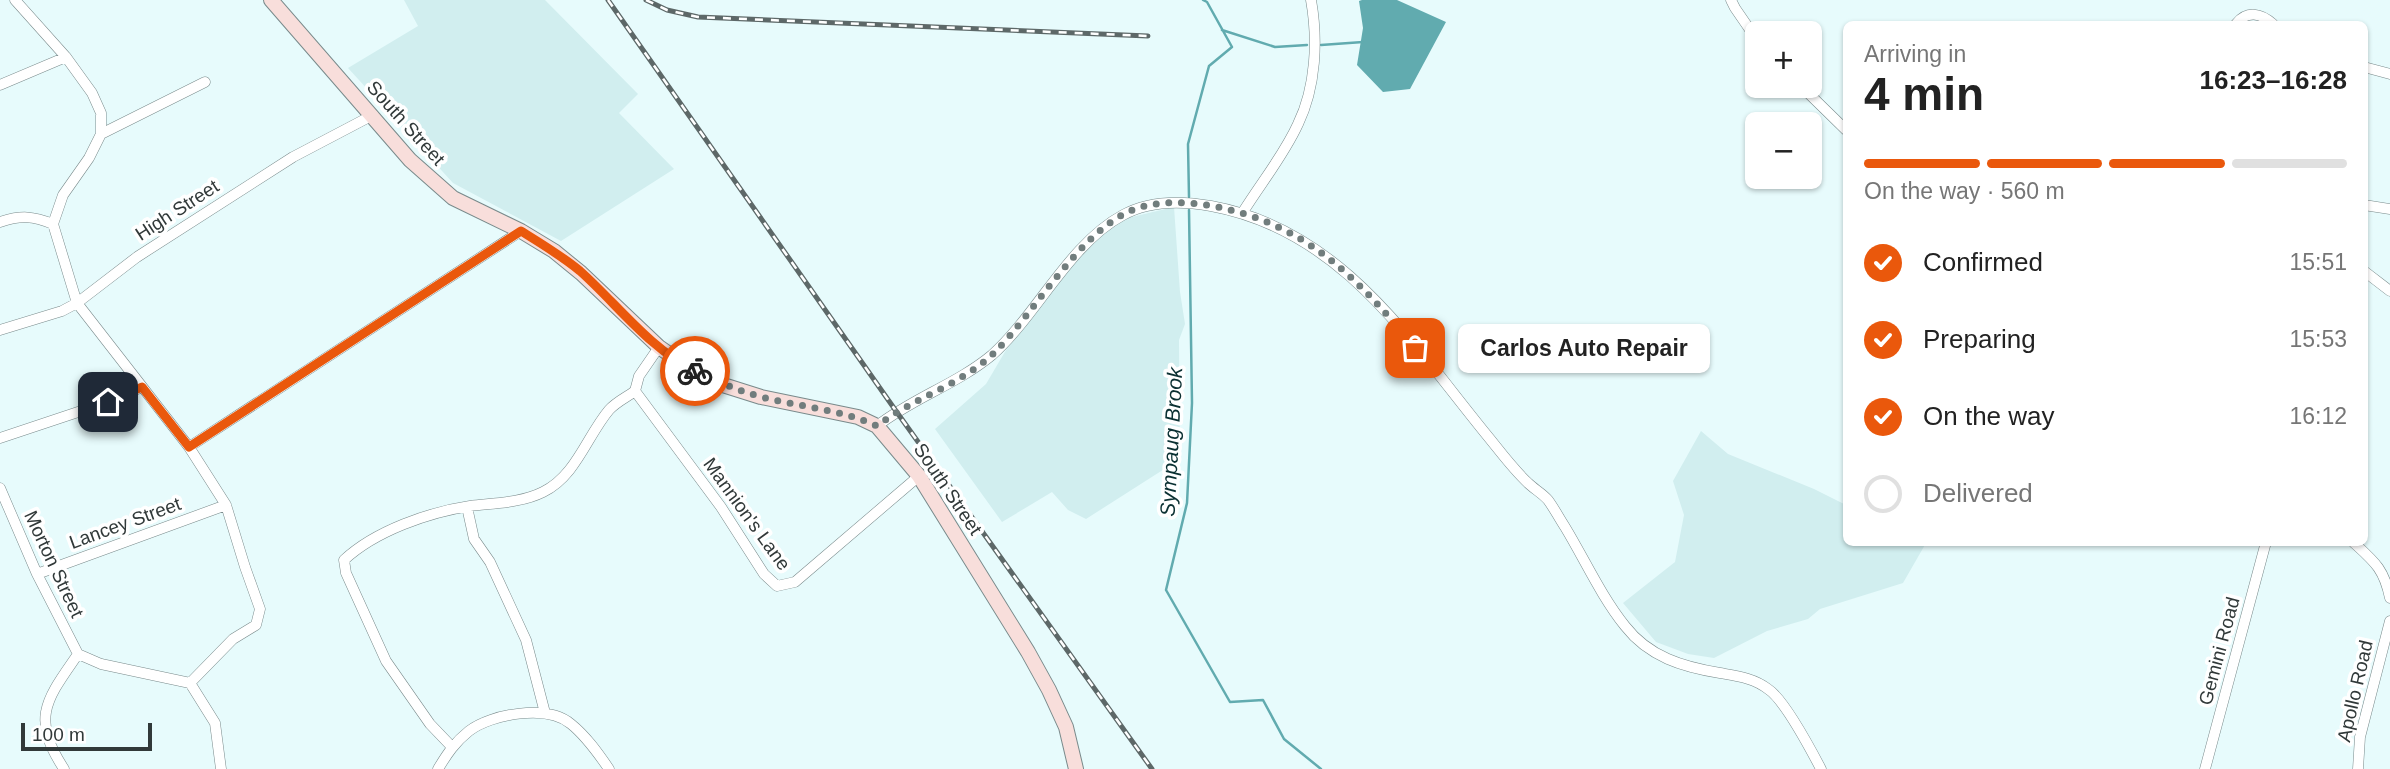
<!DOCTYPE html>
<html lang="en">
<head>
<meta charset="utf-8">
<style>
  :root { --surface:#fff; --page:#f6f6f6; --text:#222; --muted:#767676; --line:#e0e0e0; --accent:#ea580c }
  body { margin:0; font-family:Helvetica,sans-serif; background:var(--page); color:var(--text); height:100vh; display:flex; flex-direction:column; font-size:26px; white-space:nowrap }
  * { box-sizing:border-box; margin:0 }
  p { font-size:23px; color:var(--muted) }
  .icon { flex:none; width:38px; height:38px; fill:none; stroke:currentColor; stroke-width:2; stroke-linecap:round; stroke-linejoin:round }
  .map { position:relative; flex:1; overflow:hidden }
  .sheet { position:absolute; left:1843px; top:21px; width:525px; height:525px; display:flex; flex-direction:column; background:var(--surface); border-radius:10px; box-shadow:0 2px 5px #0004 }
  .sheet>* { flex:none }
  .buttons { position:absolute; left:1745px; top:21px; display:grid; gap:14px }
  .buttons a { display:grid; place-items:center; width:77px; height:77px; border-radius:10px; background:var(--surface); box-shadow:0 2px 5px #0004; font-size:35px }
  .scale { position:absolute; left:21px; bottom:18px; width:131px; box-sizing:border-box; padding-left:7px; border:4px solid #313939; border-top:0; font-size:19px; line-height:24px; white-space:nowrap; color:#313939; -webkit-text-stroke:5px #fff; paint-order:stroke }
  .pin { position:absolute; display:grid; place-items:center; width:60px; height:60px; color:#fff; margin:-30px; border-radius:14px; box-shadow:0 4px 10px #0006 }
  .courier { position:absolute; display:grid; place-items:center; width:70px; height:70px; margin:-35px; border:5px solid #ea580c; border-radius:50%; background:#fff; color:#222; box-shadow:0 2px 9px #0007 }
  .bubble { position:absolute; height:49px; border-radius:10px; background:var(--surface); box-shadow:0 2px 5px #0004; font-size:23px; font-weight:700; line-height:49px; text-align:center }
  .summary em { font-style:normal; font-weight:700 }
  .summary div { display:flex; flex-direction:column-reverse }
  .summary { display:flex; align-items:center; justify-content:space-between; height:119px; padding:0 21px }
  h1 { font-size:46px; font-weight:700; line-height:52px }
  .bar { display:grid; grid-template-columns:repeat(4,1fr); gap:10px 7px; align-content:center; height:84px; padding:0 21px }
  .bar i { height:9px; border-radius:5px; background:var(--line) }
  .bar .on { background:var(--accent) }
  .bar p { grid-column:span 4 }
  ol { padding:0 21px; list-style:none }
  li { display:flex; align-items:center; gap:21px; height:77px }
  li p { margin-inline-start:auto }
  li .icon { padding:7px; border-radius:50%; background:var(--accent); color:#fff; stroke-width:4 }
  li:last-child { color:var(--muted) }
  li i { width:38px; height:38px; border:4px solid var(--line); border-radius:50% }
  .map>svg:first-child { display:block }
  .built { fill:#d1eeef }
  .water { fill:#61abaf }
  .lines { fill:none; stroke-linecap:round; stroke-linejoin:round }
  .stream { stroke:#61abaf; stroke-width:2.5 }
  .minor-casing { stroke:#798a8b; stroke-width:11 }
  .secondary-casing { stroke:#798a8b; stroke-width:16 }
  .minor { stroke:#fff; stroke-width:10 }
  .secondary { stroke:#f8dedb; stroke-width:14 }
  .rail-casing { stroke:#5d6868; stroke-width:5 }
  .rail { stroke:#fff; stroke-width:2.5; stroke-dasharray:8; stroke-linecap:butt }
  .done { stroke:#717d7d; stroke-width:7; stroke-dasharray:0 12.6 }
  .route { stroke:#ea580c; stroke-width:9 }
  .labels { text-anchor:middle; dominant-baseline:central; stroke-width:7; stroke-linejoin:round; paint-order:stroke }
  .street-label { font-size:19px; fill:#313939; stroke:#fff }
  .water-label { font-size:21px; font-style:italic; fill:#0a3032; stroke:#fff }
</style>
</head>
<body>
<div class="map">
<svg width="2390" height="769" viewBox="0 0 2390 769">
  <rect width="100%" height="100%" fill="#e7fbfc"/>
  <path class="built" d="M404,0H545L638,94L619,113L674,169L561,241L453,183L348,68L418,26Z
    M1174,207L1180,292L1185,324L1179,340L1180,459L1086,519L1068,510L1052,492L1002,522L935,429L986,384L1006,350L1093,240L1119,220Z
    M1701,431L1728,454L1814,489L1846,505V542L1926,543L1903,583L1820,609L1808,619L1767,631L1714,658L1688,654L1656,642L1623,603L1675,562L1684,515L1673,481Z"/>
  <path class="water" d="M1362,0H1397L1446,22L1410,89L1383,92L1357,65L1363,28L1359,1Z"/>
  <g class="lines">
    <path class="stream" d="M1222,30L1275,47L1307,45
      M1321,45L1363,42
      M1189,197L1188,144L1209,66L1232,47L1207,2L1203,0
      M1189,210L1192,403L1187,503L1166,590L1230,702L1263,700L1284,739L1321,769"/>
    <defs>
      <path id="minor" d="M15,0L66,57L92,93L101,113V134L89,158L63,195L53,224L77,303L189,447L226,505L245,567L260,609L256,625L233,639L190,683L101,664L78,654
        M1731,0L1735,8L1757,40
        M2236,24C2247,10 2261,13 2273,24
        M2364,67L2390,74
        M0,85L66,57
        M1801,86L1846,130
        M101,134L205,82
        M2364,205L2390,209
        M1243,212C1261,183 1284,155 1298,124C1316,87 1318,40 1311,0
        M0,222C21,215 33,216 53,224
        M2364,271L2390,291
        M0,330L62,311L77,303L137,257L293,157L373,115
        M659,347L639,376L635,391L721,507L764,574L777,586L795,582L919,476
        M877,426C913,398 957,384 992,355C1037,315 1069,244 1123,215C1150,200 1183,201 1211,206C1343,230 1411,343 1490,439C1502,454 1514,470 1528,483C1534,489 1542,493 1548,500C1554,508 1559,518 1565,527C1585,560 1601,596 1625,626C1649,657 1683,667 1720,673C1737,676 1754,678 1768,689C1785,700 1811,750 1821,769
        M0,438L108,402L142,387
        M189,447L521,231
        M0,488L37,574L78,654
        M467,507L474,539L490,562L526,640L545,713
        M2353,542C2375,562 2384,569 2390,598
        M37,574L226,505
        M190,683L215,723L221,769
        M452,747L430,724L386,661L346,573L344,560C375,531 429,512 470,506C494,503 521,503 543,492C576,476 587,436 609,410C616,402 627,397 635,391
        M64,769C30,717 47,699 78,654
        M438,769C447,754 455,742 469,731C491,714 547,704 571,724C586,736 598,753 609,769
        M2205,769L2266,542
        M2358,769L2360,737L2390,621"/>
      <path id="secondary" d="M271,0L410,160L453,198L521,231L554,251L581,273L659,347L689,368L723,385L761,397L858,417L877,426L919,476L1028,652L1049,690L1066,727L1076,769"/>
    </defs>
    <use href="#minor" class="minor-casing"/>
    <use href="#secondary" class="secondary-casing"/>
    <use href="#minor" class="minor"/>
    <use href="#secondary" class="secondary"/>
    <defs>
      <path id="rail" d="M608,0L896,411L1152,769
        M646,0L667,10L698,17L1148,36"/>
    </defs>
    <use href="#rail" class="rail-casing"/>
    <use href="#rail" class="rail"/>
  </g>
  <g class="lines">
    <path class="done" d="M695,371C716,382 738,390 761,397C800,407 840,409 877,426C913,398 961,385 994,353C1034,313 1075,240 1124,214C1150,200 1183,201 1212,206C1305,223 1358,278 1415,348"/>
    <path class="route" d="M108,402L142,387L189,447L521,231C542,244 562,256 580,271C617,304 649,348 695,371"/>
  </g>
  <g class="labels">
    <g class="street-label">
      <text transform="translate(406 123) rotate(48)">South Street</text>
      <text transform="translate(177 210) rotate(-33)">High Street</text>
      <text transform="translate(948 489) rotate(56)">South Street</text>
      <text transform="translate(747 514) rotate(54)">Mannion's Lane</text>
      <text transform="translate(125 523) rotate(-20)">Lancey Street</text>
      <text transform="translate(54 564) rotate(65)">Morton Street</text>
      <text transform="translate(2219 651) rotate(-75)">Gemini Road</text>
      <text transform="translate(2355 691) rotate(-77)">Apollo Road</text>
    </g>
    <g class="water-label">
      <text transform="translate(1171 442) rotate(-87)">Sympaug Brook</text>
    </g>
  </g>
</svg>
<div class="buttons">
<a>+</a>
<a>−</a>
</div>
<div class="scale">100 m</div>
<div class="pin" style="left:1415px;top:348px;background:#ea580c"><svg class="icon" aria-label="bag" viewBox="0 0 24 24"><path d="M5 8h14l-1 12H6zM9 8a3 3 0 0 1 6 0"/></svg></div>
<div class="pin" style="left:108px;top:402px;background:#1f2937"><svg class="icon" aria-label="home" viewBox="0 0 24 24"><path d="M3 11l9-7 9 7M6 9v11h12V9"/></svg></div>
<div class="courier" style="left:695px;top:371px"><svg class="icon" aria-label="bike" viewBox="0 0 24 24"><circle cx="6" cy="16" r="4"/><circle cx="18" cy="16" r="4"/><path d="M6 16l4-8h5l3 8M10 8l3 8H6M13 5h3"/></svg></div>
<div class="bubble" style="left:1458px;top:324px;width:252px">Carlos Auto Repair</div>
<section class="sheet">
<div class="summary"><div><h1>4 min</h1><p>Arriving in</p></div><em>16:23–16:28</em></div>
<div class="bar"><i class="on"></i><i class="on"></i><i class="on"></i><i></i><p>On the way · 560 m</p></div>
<ol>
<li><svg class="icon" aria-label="check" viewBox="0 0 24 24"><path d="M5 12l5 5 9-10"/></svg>Confirmed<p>15:51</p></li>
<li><svg class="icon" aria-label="check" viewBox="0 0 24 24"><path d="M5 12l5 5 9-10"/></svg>Preparing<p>15:53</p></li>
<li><svg class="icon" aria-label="check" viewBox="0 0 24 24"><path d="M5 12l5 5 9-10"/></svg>On the way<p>16:12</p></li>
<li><i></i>Delivered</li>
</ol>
</section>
</div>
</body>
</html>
